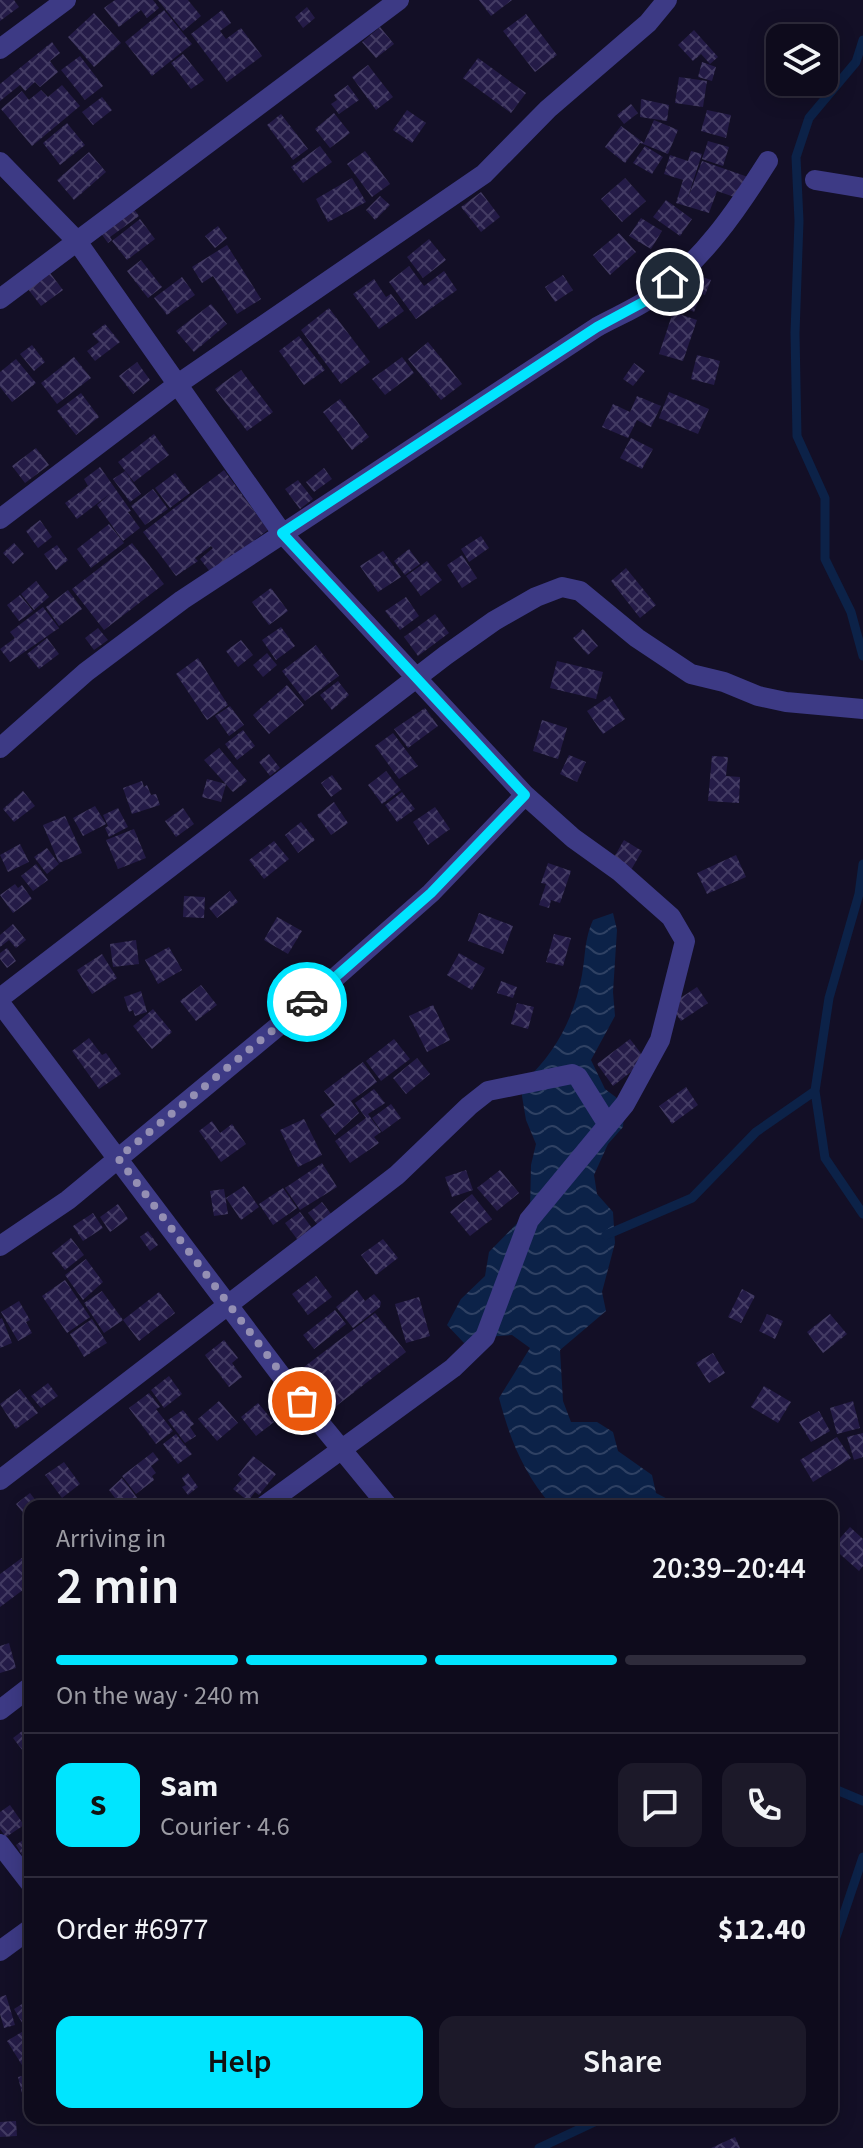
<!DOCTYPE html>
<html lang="en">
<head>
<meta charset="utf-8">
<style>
  :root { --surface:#0e0b1c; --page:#1c1929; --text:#f1f3f6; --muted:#9b9ba3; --line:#2e2b3b; --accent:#00e5ff }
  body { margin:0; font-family:"Source Sans 3",sans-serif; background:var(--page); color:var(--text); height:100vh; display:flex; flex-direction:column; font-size:30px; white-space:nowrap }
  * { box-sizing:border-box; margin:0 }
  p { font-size:26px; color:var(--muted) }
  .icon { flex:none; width:44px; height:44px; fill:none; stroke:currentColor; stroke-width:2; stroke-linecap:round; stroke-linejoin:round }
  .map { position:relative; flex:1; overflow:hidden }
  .details { position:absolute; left:24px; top:1500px; width:814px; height:624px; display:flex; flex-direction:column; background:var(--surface); border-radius:16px; box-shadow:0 4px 20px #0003,0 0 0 2px var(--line) }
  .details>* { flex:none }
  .fabs { position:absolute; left:766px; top:24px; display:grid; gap:16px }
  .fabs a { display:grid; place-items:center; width:72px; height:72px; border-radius:16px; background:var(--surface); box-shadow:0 4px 20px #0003,0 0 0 2px var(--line); font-size:40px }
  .pin { position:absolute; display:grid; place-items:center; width:68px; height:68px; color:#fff; margin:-34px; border:4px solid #fff; border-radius:50%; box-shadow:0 2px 8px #0007 }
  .courier { position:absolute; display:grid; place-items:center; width:80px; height:80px; margin:-40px; border:6px solid #00e5ff; border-radius:50%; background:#fff; color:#222; box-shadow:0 2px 10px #0007 }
  .head em { font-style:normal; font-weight:600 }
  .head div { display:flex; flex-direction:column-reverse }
  .head { display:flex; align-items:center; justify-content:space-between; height:136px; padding:0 32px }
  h1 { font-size:52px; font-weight:600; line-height:60px }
  .bar { display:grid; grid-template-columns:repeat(4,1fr); gap:12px 8px; align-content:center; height:96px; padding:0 32px }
  .bar i { height:10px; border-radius:6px; background:var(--line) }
  .bar .on { background:var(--accent) }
  .bar p { grid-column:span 4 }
  .line { display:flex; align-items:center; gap:20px; padding:0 32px; border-top:2px solid var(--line) }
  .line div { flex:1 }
  .round { display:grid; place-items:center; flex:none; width:84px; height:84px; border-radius:16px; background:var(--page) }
  .cta { display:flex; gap:16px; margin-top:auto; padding:16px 32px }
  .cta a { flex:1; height:92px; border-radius:16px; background:var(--accent); color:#111; font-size:32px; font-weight:600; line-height:92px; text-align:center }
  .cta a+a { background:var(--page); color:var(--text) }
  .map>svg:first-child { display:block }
  .water { fill:url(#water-waves) }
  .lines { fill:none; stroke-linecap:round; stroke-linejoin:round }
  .stream { stroke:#0c2248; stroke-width:9 }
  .building { fill:url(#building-cross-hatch) }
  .minor { stroke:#3d3a85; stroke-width:20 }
  .done { stroke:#948fb3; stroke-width:8; stroke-dasharray:0 14.4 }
  .route { stroke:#00e5ff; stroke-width:10 }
</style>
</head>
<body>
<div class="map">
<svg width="863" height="2148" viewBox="0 0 863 2148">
  <defs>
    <pattern id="water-waves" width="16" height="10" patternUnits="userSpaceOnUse" patternTransform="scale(2)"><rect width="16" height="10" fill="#0c2248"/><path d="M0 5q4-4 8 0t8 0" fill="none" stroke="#2f4163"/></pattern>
    <pattern id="building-cross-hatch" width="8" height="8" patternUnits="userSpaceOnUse" patternTransform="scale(2)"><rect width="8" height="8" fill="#241b47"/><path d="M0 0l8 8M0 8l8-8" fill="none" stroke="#433b63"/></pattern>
  </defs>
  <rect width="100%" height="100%" fill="#130f26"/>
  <path class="water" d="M613,913L617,930L613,992L615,1016L591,1060L605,1089L625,1104L623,1127L608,1144L594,1175L597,1194L613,1212L615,1243L602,1292L606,1311L560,1350L563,1401L571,1422H597L613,1432L618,1451L652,1475L656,1493L681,1506H552C523,1473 510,1439 499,1398L530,1348L512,1335L485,1337L464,1343L447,1325L461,1299L485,1276L489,1252L530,1210L531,1165L536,1144L526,1120L522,1096L524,1082C556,1052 574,1018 582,975C586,953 584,941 593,920Z"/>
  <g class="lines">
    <path class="stream" d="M863,40L856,62L809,118L796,157L799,221L795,333L797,436L825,498V559L851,612L863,656
      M863,864L859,894L829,998L815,1091L825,1158L863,1214
      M606,1235L692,1198L756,1132L815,1091
      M832,1788L863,1801
      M832,1941L836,1937L863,1857
      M539,2148L603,2118"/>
  </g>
  <path class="building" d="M0,0H14L19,7L0,21Z
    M115,0H153L159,8L147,18L141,10L119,27L104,8Z
    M158,0H188L201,16L183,31Z
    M479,0H512L491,16Z
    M307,7L315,18L303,28L295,17Z
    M164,10L192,44L152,76L125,42Z
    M222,10L231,23L220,31L226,39L241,28L262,56L227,82L191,34Z
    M94,13L121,43L94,67L68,37Z
    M526,14L557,55L535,72L503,31Z
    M380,27L394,44L376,58L362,42Z
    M694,30L718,57L710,64L701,54L693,61L678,45Z
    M52,42L60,53L50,61L58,72L40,87L35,82L25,91L20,85L0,101V84Z
    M183,54L204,80L191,89L171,63Z
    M80,56L103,86L85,100L61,70Z
    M478,58L526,93L511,113L463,78Z
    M702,62L716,67L712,81L698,77Z
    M368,65L393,97L376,110L352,77Z
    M679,77L707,81L703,107L675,103Z
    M62,85L80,106L32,146L1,109L22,91L29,100L41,90L48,97Z
    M348,85L359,100L339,114L331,104L337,100L334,95Z
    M102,97L112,110L93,125L82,112Z
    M641,99L669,105L667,121L640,117Z
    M631,104L638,113L624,124L617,115Z
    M407,110L426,123L412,143L393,130Z
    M707,110L731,115L726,138L701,131Z
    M334,113L350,133L330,148L315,129Z
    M281,114L308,149L293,160L267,125Z
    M654,120L678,130L668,154L638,142L640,143L625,163L605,147L621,126L644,143Z
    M67,123L85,145L60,165L43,143Z
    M708,141L729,147L723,166L702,159Z
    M320,146L332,162L303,183L291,167Z
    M645,146L663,157L652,174L633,163Z
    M365,151L390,184L372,197L347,164Z
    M691,151L702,154L687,200L702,161L748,177L740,199L717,191L709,213L676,203L683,180L664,174L670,155L688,161Z
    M89,152L106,172L74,200L57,180Z
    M352,178L366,202L328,222L316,199Z
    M625,178L646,201L622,222L601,199Z
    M481,192L500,217L481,232L461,207Z
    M380,196L390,205L375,220L366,210Z
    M666,200L692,219L680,236L653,217Z
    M133,208L139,216L110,237L112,240L108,243L100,232Z
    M641,218L662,231L651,249L629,236Z
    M140,219L155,239L127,260L112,241Z
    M218,226L227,238L215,248L205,236Z
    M619,233L636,252L610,275L593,255Z
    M429,239L446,260L423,278L407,257Z
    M227,245L261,299L237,314L213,276L202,283L192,267Z
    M141,260L162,287L148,298L127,271Z
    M409,266L424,286L444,271L457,290L416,319L389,282Z
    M50,273L63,290L41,306L28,289Z
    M691,273L711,280L705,295L685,288Z
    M563,275L573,290L555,302L545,287Z
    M182,277L195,295L167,315L154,298Z
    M374,279L386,297L391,294L404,311L379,329L353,294Z
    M681,290L700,297L694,312L675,304Z
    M211,304L227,324L194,352L176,331Z
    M329,308L370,362L341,384L301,330Z
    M673,312L697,320L683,361L659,354Z
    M105,324L120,342L95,361L87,351L99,342L92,334Z
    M299,336L325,370L304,385L279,351Z
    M428,342L462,384L441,400L408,359Z
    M32,345L45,362L34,371L20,354Z
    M697,355L720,361L714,385L691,379Z
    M74,357L91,378L57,404L41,383Z
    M402,357L414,373L385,395L372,379Z
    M16,359L36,383L12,402L0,387V372Z
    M137,362L150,380L133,394L119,376Z
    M634,363L645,371L633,386L623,379Z
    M241,370L273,412L247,431L215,389Z
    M669,392L709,409L698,434L659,418Z
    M81,393L99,417L76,435L57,411Z
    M637,396L661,406L651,427L637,420L628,438L602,427L613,404L630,412Z
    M340,399L369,437L352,450L323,412Z
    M154,434L169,455L134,482L118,462Z
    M631,438L653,449L642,469L620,458Z
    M36,448L49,465L25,483L12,466Z
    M100,467L131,511L128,512L140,528L123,541L97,505L111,493L77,519L65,503L88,486L84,479Z
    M324,468L332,479L314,492L306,482Z
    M224,470L268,530L211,573L200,559L213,548L211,546L195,558L198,561L176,576L143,532Z
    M125,471L141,494L130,502L113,479Z
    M175,473L190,493L170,508L155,488Z
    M298,480L313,499L300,509L285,489Z
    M153,489L168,509L145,525L131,506Z
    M40,520L52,537L38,548L26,531Z
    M109,524L124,543L91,568L77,549Z
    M481,536L489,548L469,562L461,549Z
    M14,543L24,554L13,564L3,553Z
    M132,543L164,584L104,630L72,589Z
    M57,545L68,560L56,570L44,554Z
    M409,549L420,564L405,575L394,561Z
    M383,551L401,577L378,592L360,566Z
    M462,555L477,578L462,588L447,565Z
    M427,561L442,580L421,596L406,576Z
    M626,568L656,605L640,618L611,581Z
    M36,581L49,597L34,610L21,594Z
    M271,588L288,611L269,625L252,602Z
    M68,590L82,609L59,626L46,607Z
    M20,595L33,611L19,621L7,605Z
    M406,597L419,616L400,630L385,611Z
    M43,607L59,628L10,662L0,649L15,638L10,632Z
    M435,614L449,633L418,656L404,637Z
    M281,627L295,646L276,660L262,640Z
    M98,628L108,640L94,650L85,638Z
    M583,629L598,646L588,655L573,638Z
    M47,638L59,654L39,669L27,654Z
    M241,640L253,655L238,667L226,651Z
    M316,645L339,676L305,701L282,671Z
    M267,653L277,665L263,677L253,665Z
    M198,658L228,705L207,720L176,674Z
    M557,661L603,672L596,699L550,688Z
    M338,681L349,695L332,710L320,695Z
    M287,685L304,705L269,734L253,715Z
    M610,696L625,719L603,734L587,711Z
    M230,706L244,725L229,736L215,716Z
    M425,708L438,726L408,748L394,729Z
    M542,720L567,728L558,759L533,751Z
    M243,730L255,746L237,760L225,744Z
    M393,733L418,766L399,779L375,746Z
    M219,748L247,781L233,792L204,760Z
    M269,754L280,768L270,776L259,762Z
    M569,755L586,762L577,782L560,774Z
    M712,756L728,757L726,776L740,777L739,803L708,801Z
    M386,771L401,790L382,804L368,785Z
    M332,775L342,789L331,797L321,783Z
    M207,779L226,784L221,802L202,797Z
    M142,781L144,787L147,785L151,795L156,794L160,805L132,814L123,788Z
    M23,791L35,806L14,822L3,809Z
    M402,792L415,809L397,822L385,805Z
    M334,802L348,823L331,835L317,815Z
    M95,806L106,824L83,836L73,818Z
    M435,807L450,829L428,845L413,822Z
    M118,808L128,827L109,837L105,828L108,826L103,815Z
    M183,808L194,824L176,837L165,821Z
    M65,816L82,853L59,863L43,825Z
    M301,822L315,840L298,853L285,835Z
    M134,829L146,858L118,869L106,840Z
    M624,840L642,851L631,870L613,859Z
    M274,841L289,859L264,879L249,860Z
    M20,844L29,862L8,872L0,855Z
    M47,848L59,864L47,874L34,857Z
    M736,855L746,877L707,894L697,873Z
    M548,863L571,871L560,903L551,900L549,908L539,905L546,884L541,883Z
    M36,864L48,880L33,891L21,876Z
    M15,884L18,888L22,885L32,899L13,913L0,895Z
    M230,891L238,902L217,918L209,908Z
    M184,896L205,897L204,918L183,917Z
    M479,913L513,926L503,954L468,941Z
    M277,917L302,931L288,954L264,940Z
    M13,924L26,940L16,948L9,940L0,947V935Z
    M554,934L571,938L563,966L546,962Z
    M136,940L139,964L113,967L110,944Z
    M169,947L182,970L158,984L145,960Z
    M7,948L16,961L7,968L0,959V953Z
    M459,953L485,968L472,990L447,975Z
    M102,954L117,978L92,994L77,970Z
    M501,981L517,987L513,998L497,993Z
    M201,985L217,1005L196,1021L180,1001Z
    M697,987L708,1003L681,1021L670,1005Z
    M141,991L147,1012L135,1016L133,1010L129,1012L124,997Z
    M517,1003L534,1007L528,1029L511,1024Z
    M433,1005L450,1040L427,1052L409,1016Z
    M153,1009L172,1032L152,1049L133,1026Z
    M89,1038L102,1055L106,1053L121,1074L99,1089L72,1051Z
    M394,1039L410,1059L381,1081L366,1061Z
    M630,1039L646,1060L613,1086L597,1064Z
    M417,1058L430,1074L406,1094L393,1078Z
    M363,1062L377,1082L351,1101L359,1113L335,1135L320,1115L335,1105L324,1091Z
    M686,1087L698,1105L672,1124L659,1106Z
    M374,1089L385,1103L368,1114L381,1132L374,1137L379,1143L350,1163L335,1141L366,1118L355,1103Z
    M391,1104L401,1118L382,1132L372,1118Z
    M304,1119L322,1155L298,1167L280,1130Z
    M212,1121L220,1133L232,1124L246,1144L221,1162L199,1131Z
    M322,1163L337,1187L300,1210L285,1188Z
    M466,1170L473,1190L452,1197L445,1177Z
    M500,1170L519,1193L497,1211L477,1188Z
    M244,1186L259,1207L241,1220L226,1198Z
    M283,1188L297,1208L273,1225L259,1204Z
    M224,1189L228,1214L214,1216L210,1191Z
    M472,1194L492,1219L470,1236L450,1212Z
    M322,1202L332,1215L318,1225L308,1213Z
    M118,1204L128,1219L110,1232L100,1217Z
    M300,1212L312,1228L297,1239L285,1223Z
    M93,1213L103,1228L83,1241L73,1226Z
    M148,1231L158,1245L150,1251L140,1237Z
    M71,1238L84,1255L65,1270L52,1253Z
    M383,1239L398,1258L376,1275L361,1255Z
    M86,1259L103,1282L83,1300L65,1275Z
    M316,1276L332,1297L308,1315L292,1294Z
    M65,1280L90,1317L67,1333L42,1296Z
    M742,1289L755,1296L741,1323L728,1317Z
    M357,1290L365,1301L374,1294L381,1302L380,1307L353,1328L336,1307Z
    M102,1291L123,1320L104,1333L84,1303Z
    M159,1292L175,1313L139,1341L123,1320Z
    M419,1297L430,1336L406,1343L395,1304Z
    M19,1301L30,1320L26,1322L32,1333L18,1341L1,1312Z
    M335,1310L346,1324L314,1349L303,1335Z
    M375,1313L406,1352L335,1407L304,1367Z
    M767,1314L783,1321L775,1339L759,1331Z
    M830,1314L847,1334L823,1353L807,1332Z
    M2,1318L12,1343L0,1348V1319Z
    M92,1319L107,1343L84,1357L70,1334Z
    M224,1340L238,1358L232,1363L242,1377L229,1387L205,1355Z
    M713,1353L725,1373L709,1383L696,1363Z
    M169,1376L182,1394L164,1408L151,1390Z
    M48,1383L58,1396L41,1408L31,1396Z
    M764,1386L791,1402L778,1423L751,1407Z
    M20,1389L38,1413L16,1429L0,1404Z
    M149,1393L160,1407L156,1409L173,1431L156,1444L129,1408Z
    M219,1401L238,1423L217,1441L198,1419Z
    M853,1401L860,1428L837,1434L830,1408Z
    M258,1403L274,1422L256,1436L241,1417Z
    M183,1410L194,1424L190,1427L196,1436L185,1443L168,1420Z
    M819,1411L830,1431L811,1442L799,1422Z
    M863,1433V1457L854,1460L847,1437Z
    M176,1434L192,1454L178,1464L163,1444Z
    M837,1437L851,1458L813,1482L800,1460Z
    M153,1452L159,1460L151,1466L156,1473L152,1476L154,1480L136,1494L122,1476Z
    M253,1456L276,1474L259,1495L255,1492L248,1501L233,1489L242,1479L238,1475Z
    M64,1462L80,1484L62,1498L45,1475Z
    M188,1473L198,1487L188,1495L182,1487L186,1485L182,1478Z
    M122,1478L138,1499L144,1506H121L109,1490Z
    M30,1493L40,1506H30V1521L16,1504Z
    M850,1527L863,1539V1566L859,1571L832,1547Z
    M30,1552V1591L27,1587L0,1607V1574Z
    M9,1643L16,1668L0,1673V1646Z
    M30,1725V1746L23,1751L13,1738Z
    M10,1805L24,1825L6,1837L0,1829V1812Z
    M27,1837L30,1841V1857L25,1860L16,1845Z
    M6,1995L15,2025L4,2028L0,2014V1997Z
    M30,1999V2022L24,2026L14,2009Z
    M25,2030L30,2037V2067L25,2070L7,2041Z
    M30,2074V2121L29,2122L18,2077Z
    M16,2121L17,2136L0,2137V2122Z
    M735,2137L740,2148H711Z"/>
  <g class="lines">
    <path class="minor" d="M0,49L66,0
      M0,162L76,240L282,533L525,795L573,838L619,871L671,917L685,941L660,1040L625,1104L529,1220L485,1337L453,1368L264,1506
      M815,180L863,188
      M0,299L399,0
      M0,519L178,384L484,174L548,109L648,23L667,0
      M0,748L86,672L182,600L597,327C615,317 635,309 652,297C702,261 735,213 768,161
      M0,998L446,655L494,621L536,597L562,587L580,591L637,638L691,674L724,682L758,696L786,702L863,709
      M0,1003L283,1378L388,1506
      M0,1246L68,1200L311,999L431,893L525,795
      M0,1480L397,1175L469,1106L488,1091L572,1074L578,1077L608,1125
      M0,1710L30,1687
      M0,1844L30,1883
      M0,1951L30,1929"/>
  </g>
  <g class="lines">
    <path class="done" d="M302,1401L118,1158L307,1002"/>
    <path class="route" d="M307,1002L431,893L525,795L282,533L597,327L649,299L670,282"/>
  </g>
</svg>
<div class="fabs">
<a><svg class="icon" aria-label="layers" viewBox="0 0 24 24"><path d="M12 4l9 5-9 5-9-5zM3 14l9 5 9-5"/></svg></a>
</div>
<div class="pin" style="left:302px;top:1401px;background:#ea580c"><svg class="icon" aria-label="bag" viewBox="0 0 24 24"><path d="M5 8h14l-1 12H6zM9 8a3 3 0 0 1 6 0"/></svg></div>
<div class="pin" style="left:670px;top:282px;background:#1f2937"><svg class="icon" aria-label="home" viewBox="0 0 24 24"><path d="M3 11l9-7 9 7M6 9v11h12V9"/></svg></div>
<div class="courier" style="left:307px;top:1002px"><svg class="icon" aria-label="car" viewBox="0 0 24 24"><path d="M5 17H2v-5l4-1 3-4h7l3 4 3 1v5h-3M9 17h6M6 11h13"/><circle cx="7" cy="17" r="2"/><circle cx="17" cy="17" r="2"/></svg></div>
<section class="details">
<div class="head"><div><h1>2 min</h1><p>Arriving in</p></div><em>20:39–20:44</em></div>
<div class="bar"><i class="on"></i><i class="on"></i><i class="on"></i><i></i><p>On the way · 240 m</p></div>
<div class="line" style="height:144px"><b class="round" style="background:var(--accent);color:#111">S</b><div><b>Sam</b><p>Courier · 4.6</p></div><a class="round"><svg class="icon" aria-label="chat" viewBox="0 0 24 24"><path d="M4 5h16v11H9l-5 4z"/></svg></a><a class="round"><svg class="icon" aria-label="phone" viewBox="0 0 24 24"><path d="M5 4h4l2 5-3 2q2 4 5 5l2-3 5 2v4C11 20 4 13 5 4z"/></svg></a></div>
<div class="line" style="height:104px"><div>Order #6977</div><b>$12.40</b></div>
<div class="cta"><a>Help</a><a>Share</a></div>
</section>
</div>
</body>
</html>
